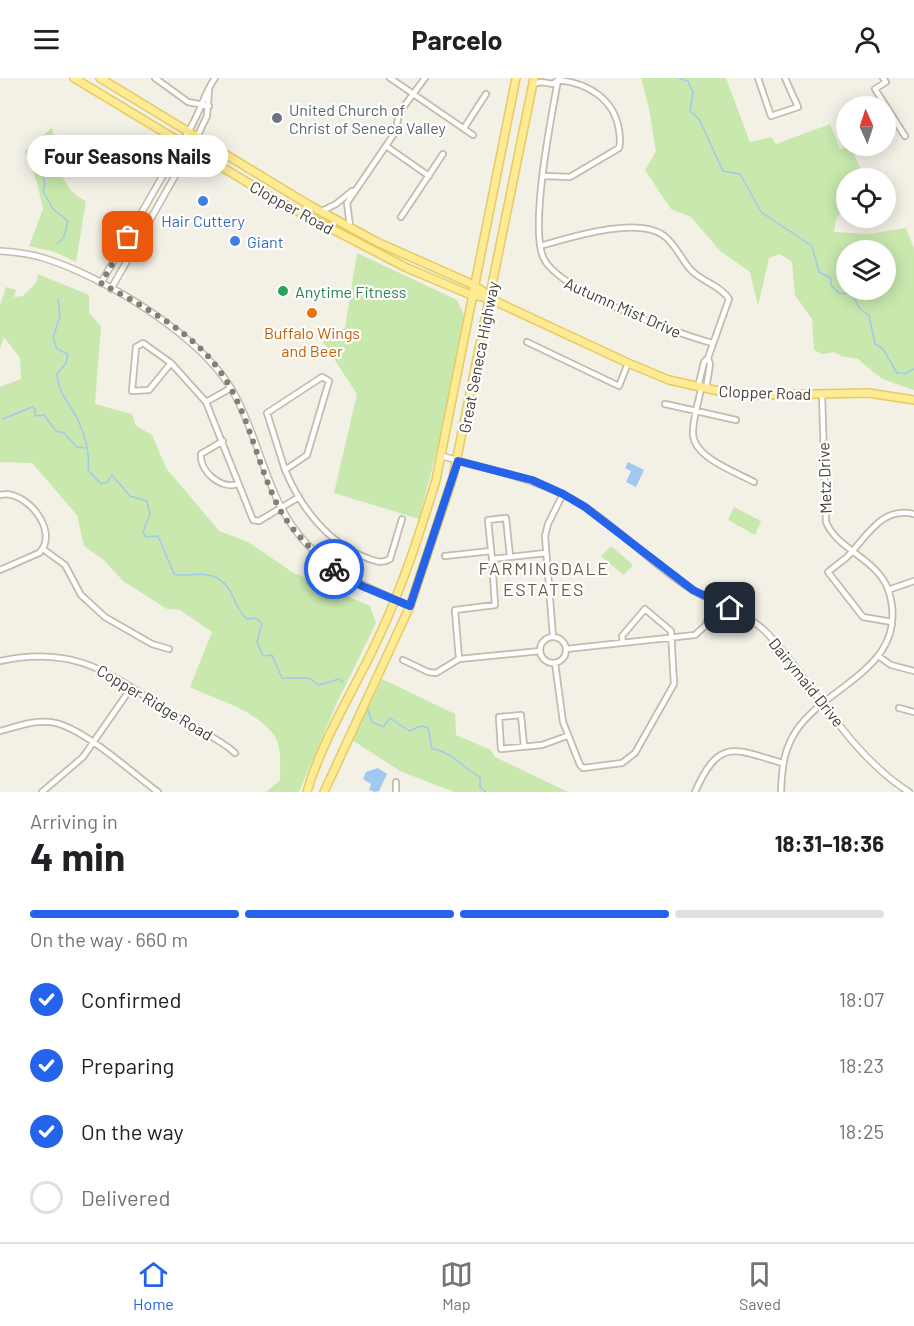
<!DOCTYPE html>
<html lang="en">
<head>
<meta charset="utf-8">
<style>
  :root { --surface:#fff; --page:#f2f2f2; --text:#202124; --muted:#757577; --line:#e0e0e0; --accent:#2563eb }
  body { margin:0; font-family:Barlow,sans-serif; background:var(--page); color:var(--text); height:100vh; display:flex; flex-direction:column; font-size:22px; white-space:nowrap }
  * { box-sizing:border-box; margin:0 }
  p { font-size:20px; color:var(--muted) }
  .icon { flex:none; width:33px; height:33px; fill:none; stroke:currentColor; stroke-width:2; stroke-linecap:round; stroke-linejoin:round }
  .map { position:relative; height:714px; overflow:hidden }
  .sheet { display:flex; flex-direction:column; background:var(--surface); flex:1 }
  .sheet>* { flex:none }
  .needle { width:39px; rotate:357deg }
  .controls { position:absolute; left:836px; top:18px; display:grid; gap:12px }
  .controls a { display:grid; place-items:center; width:60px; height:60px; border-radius:50%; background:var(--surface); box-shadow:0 3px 15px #0003; font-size:30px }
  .pin { position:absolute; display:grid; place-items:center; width:51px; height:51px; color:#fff; margin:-26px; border-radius:12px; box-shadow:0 3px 9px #0006 }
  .courier { position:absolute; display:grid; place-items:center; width:60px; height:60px; margin:-30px; border:4px solid #2563eb; border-radius:50%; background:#fff; color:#222; box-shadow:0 2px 8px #0007 }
  .bubble { position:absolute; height:42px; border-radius:21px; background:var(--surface); box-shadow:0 3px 15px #0003; font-size:20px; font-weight:700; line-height:42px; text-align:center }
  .overview em { font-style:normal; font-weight:700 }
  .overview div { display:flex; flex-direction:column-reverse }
  .overview { display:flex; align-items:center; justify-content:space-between; height:102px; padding:0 30px }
  h1 { font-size:39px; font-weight:700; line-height:45px }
  .bar { display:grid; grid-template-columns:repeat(4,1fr); gap:9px 6px; align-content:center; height:72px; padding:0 30px }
  .bar i { height:8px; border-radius:4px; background:var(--line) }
  .bar .selected { background:var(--accent) }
  .bar p { grid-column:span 4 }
  ol { padding:0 30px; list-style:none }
  li { display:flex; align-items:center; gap:18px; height:66px }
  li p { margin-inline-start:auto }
  li .icon { padding:6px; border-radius:50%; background:var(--accent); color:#fff; stroke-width:4 }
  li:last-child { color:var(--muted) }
  li i { width:33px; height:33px; border:3px solid var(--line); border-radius:50% }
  header { display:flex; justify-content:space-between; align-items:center; height:78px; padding:0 30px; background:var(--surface); font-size:27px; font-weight:700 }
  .menu { display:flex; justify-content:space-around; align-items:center; height:84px; border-top:2px solid var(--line); background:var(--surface); font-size:16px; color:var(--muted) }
  .menu a { display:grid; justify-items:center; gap:3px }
  .menu .selected { color:var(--accent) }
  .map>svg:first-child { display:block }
  .green { fill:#c8e8ae; fill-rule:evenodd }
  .water { fill:#a1c8f0 }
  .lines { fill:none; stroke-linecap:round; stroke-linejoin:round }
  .stream { stroke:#a1c8f0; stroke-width:1.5 }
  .minor-casing { stroke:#c1bcab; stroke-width:8 }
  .tertiary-casing { stroke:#c1bcab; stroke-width:8 }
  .primary-casing { stroke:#e4cb63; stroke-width:10 }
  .minor { stroke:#fff; stroke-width:4.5 }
  .tertiary { stroke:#fff; stroke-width:5 }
  .primary { stroke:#feeb93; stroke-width:7 }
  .done { stroke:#837e73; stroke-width:6; stroke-dasharray:0 10.8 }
  .route { stroke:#2563eb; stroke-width:8 }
  .worship-dot { fill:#6b7280; stroke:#fff; stroke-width:2 }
  .shop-dot { fill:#3f7fe0; stroke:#fff; stroke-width:2 }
  .leisure-dot { fill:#2e9e5b; stroke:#fff; stroke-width:2 }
  .food-dot { fill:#e8710a; stroke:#fff; stroke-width:2 }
  .labels { text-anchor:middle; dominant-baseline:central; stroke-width:4.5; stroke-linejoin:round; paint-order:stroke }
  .worship-label { font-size:16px; fill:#5b616d; stroke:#fff; text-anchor:start }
  .street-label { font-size:16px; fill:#464135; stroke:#fff }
  .shop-label { font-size:16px; fill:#366cbe; stroke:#fff }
  .leisure-label { font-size:16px; fill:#27864d; stroke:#fff; text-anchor:start }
  .food-label { font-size:16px; fill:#c56008; stroke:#fff }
  .neighbourhood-label { font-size:18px; letter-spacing:1.5px; fill:#68604c; stroke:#fff }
</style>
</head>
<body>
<header><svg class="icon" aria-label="menu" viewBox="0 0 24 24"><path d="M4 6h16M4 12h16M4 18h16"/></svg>Parcelo<svg class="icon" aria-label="person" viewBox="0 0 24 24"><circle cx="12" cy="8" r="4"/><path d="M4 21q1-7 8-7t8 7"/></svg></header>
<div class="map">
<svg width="914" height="714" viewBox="0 0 914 714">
  <rect width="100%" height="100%" fill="#f3f0e6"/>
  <path class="green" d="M641,0H726L750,64L771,59L776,66L830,46L840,71L850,68L865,100H846V128L836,141L834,154L869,156L906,150L914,171V312L882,301L858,281L841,278L834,274L822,276L814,272L812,241L795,217L792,184L780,176L769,180L758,228L750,194L720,173L691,139L671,131L645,92L656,73L649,30ZM846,172H885V212H846Z
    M52,50C58,79 56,108 86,123L76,184L55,174L29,168L43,131L37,104L25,73Z
    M357,175L457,222L464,237L438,368L419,441L334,415L357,316L323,264L345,250Z
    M38,196L89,217V235L101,248L95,326L132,336L136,348L152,357L166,390L219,453L248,464L292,494L370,528L376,545L336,627L299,714H266L280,702C280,689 282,668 274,657C256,632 217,622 190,609L212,554L180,532L167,531L123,503L104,482L84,468L77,437L32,385L0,384V309L21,301L20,280L4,259L0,271V227L6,209L16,212L14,219L23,218L36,205Z
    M734,429L761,443L755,457L728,442Z
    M611,468L633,487L623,497L601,478Z
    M382,601L455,636L456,657L491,672L495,679L568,714H454L400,693L352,662Z"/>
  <path class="water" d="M628,384L644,392L636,409L626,404L631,393L625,390Z
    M378,690L387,696L379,713L375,714L369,712L371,706L363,701L366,694Z"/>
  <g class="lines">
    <path class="stream" d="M679,0L688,3L693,14L690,33L699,41L723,93L740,96L761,134L812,168L819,194L831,200V207L839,215L852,216L860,231L869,237L875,266L883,271L897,295H906L914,291
      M47,68L50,74L42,92L45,106L43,113L53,131L68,143L64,159L58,165
      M58,221L60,238L53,260L57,271L68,276L66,285L57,296C58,315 70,326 78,342C85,357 90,376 88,392L101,406L107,404L112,397L130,418L147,423L150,436L143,454L146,459L158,458L174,496C187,500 203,491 220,502C234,510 234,531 247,541L255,540L262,545L257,564L263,578L272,577L282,600H309L319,607L339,601L343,604
      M3,341L32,329L35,331V338L44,337L56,353L64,355L77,369L85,370
      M367,630L372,644L383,649L390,640L409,653L421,648L428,650L432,671C451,673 463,690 480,699V709L486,714"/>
    <defs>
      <path id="minor" d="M155,0L188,24L209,28
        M390,0L473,57
        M758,0L771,38L798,29L785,0
        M883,0L886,4L875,11L905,58
        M558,2C551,40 530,147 543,179C557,213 676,255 712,265
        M533,6L541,4L553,6L558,2C587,5 614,20 619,52C620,58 621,64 619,70L570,99L544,98
        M464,50L486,16
        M188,54C200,36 203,17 215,0
        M197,59L207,38L209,11
        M386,68L429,98
        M322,133L336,126L352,113
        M401,139L443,76
        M350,148L347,125L396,53L399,35L425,0
        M540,168C569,160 636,138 663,157C676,166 681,182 692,193C703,204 721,208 729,221L708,280L704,284L698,309
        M527,264L619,308L628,285
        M143,265L171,285L149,312L132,313L136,269Z
        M171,285L206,324L253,442L259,443L299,419
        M322,299L329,303L307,377L285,392L267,335Z
        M701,310C699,324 692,342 693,357C695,380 736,394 754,404
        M706,311L710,286L708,280
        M206,324L231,310
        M665,326L736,342
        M223,363L201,376C199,393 221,412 238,406
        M285,392C301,430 328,465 367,480C375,483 382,486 390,481L402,441
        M0,417C25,410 61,454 39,475L0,492
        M43,471L65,487L81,517L105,539L152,566L169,571
        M445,478L491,473
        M492,481L488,442L506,440L510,478
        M888,512L914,503
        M892,544L863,539L828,494C834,489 841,484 847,479C866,460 881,428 914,436
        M553,559L545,458L548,446L563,416
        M540 572a13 13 0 1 1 26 0a13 13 0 1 1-26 0Z
        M566,571L695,557L705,548L716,523
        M878,578L891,587L914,593
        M459,581L455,532L495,527L492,481L546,475
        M403,582L428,594L436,595L459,581L540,573
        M0,583C81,566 113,599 177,639C196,652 218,659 235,675
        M555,585L563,644L580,687L583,690L622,685L635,675L674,606L671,553L645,531L622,558L623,565
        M899,630L914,634
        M0,653C16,649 33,642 50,644C81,647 132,695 158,714
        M524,668L521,637L499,639L501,671L542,667L567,658
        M42,714L83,679L131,610
        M396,714V704
        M695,714C719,659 735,671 782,685
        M781,714C782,691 783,673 796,653C827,606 911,589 889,514C879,481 837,472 826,444L822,316"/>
      <path id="tertiary" d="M0,173C14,174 27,175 40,179C103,197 206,260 236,319C262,368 267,423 306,465C336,497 371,511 410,528
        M101,205L188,54
        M111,211L197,59
        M442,378C490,392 538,400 582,427C622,452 654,489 694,513C719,527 747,534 768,556C815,607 849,676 909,714"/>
      <path id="primary" d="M74,0L280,124L407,190L471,217L489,220
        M100,0L309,127L377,164L474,207L499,225L628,285L669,302L728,315L761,317L869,315L914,322
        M307,714C322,662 353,614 376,565C401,513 419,458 436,402L516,0
        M324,714L410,528L453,399L534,0"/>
    </defs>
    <use href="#minor" class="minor-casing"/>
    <use href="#tertiary" class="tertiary-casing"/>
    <use href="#primary" class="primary-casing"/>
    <use href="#minor" class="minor"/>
    <use href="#tertiary" class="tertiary"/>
    <use href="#primary" class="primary"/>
  </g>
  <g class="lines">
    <path class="done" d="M128,159L101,205C140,227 188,251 216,288C249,330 255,383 279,430C292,454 314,474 334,491"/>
    <path class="route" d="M334,491L362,508L410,528L458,383L532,402L563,416L585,429L693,512L730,530"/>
  </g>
  <circle class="worship-dot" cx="277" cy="40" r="6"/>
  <g class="shop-dot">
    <circle cx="203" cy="123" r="6"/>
    <circle cx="235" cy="163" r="6"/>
  </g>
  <circle class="leisure-dot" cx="283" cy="213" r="6"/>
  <circle class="food-dot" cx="312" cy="235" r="6"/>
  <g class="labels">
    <g class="worship-label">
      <text x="289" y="31">United Church of<tspan x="289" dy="18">Christ of Seneca Valley</tspan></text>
    </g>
    <g class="street-label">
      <text transform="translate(292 129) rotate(29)">Clopper Road</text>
      <text transform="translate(623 229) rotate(24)">Autumn Mist Drive</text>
      <text transform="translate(478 279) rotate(-79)">Great Seneca Highway</text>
      <text transform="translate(765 314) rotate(2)">Clopper Road</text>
      <text transform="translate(824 400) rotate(-92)">Metz Drive</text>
      <text transform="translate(807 604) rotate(51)">Dairymaid Drive</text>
      <text transform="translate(155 624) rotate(31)">Copper Ridge Road</text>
    </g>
    <g class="shop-label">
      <text x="203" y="142">Hair Cuttery</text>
      <text x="247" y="163" text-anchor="start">Giant</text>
    </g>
    <g class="leisure-label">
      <text x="295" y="213">Anytime Fitness</text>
    </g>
    <g class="food-label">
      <text x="312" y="254">Buffalo Wings<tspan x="312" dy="18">and Beer</tspan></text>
    </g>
    <g class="neighbourhood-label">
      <text x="544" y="490">FARMINGDALE<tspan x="544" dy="21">ESTATES</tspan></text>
    </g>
  </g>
</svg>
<div class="controls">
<a><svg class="needle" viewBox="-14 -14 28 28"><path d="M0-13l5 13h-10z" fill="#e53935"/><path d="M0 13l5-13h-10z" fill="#757577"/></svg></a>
<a><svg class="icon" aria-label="locate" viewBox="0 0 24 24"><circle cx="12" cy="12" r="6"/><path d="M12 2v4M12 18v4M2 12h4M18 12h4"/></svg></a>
<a><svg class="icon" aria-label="layers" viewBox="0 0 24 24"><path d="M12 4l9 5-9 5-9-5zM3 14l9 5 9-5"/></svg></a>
</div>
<div class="pin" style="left:128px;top:159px;background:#ea580c"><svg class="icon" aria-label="bag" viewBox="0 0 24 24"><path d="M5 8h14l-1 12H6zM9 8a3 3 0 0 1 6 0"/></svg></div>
<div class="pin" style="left:730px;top:530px;background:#1f2937"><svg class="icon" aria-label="home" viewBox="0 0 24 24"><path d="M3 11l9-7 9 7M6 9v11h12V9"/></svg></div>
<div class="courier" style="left:334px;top:491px"><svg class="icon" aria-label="bike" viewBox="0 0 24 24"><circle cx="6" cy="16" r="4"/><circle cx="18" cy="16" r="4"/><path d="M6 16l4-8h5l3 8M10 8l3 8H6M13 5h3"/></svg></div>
<div class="bubble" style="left:27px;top:57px;width:201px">Four Seasons Nails</div>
</div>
<section class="sheet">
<div class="overview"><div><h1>4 min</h1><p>Arriving in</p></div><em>18:31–18:36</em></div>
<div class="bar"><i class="selected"></i><i class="selected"></i><i class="selected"></i><i></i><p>On the way · 660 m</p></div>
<ol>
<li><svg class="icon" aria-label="check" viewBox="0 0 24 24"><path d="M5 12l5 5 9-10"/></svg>Confirmed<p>18:07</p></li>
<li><svg class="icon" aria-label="check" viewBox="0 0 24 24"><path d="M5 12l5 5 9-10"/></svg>Preparing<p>18:23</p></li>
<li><svg class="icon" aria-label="check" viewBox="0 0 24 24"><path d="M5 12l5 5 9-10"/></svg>On the way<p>18:25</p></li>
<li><i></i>Delivered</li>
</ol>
</section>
<nav class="menu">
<a class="selected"><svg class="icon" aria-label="home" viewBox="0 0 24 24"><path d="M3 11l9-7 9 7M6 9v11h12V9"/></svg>Home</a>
<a><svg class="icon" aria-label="map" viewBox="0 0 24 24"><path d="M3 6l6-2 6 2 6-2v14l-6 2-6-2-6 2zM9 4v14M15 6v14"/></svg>Map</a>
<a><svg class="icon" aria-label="saved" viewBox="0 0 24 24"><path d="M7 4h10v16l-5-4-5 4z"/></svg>Saved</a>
</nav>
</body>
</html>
